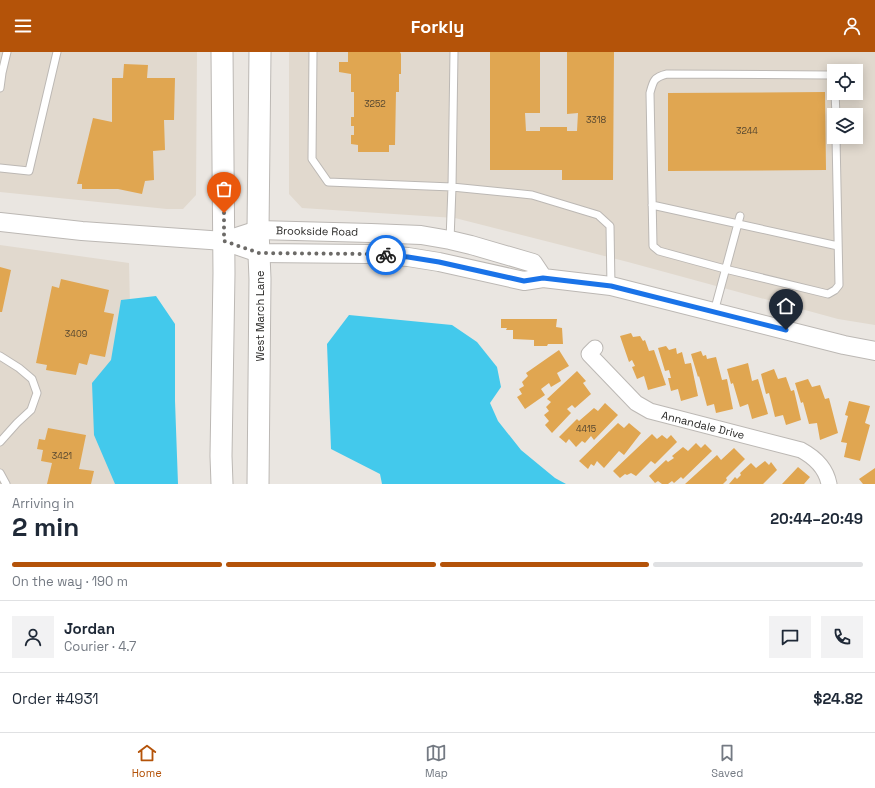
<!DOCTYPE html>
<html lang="en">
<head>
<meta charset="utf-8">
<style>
  :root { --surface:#fff; --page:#f2f2f3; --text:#1f2937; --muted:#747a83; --line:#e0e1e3; --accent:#b45309 }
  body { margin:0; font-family:"Space Grotesk",sans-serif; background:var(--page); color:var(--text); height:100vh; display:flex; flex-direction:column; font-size:15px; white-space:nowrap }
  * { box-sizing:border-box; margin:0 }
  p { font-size:13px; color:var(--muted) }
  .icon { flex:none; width:22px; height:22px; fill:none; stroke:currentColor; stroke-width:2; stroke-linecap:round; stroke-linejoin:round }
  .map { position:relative; height:432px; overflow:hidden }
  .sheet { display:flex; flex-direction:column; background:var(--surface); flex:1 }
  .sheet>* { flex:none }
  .controls { position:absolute; left:827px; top:12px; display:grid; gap:8px }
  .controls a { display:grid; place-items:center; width:36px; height:36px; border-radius:0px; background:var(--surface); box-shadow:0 2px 10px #0003; font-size:20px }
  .pin { position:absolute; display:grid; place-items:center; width:34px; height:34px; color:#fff; margin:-41px -17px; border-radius:50% 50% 50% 0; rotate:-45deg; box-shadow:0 0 4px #0007 }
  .pin .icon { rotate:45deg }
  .courier { position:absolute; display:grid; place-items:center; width:40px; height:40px; margin:-20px; border:3px solid #1a73e8; border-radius:50%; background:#fff; color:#222; box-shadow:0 1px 5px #0007 }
  .head em { font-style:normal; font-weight:700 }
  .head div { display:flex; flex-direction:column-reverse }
  .head { display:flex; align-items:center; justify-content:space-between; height:68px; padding:0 12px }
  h1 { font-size:26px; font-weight:700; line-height:30px }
  .bar { display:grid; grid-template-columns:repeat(4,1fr); gap:6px 4px; align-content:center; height:48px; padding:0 12px }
  .bar i { height:5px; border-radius:3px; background:var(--line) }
  .bar .active { background:var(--accent) }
  .bar p { grid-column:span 4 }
  .line { display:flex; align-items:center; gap:10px; padding:0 12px; border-top:1px solid var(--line) }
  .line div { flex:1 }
  .round { display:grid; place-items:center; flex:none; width:42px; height:42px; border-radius:0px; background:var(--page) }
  header { display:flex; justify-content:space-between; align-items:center; height:52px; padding:0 12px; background:var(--accent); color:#fff; font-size:18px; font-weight:700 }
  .dock { display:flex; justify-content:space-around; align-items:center; height:56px; border-top:1px solid var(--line); background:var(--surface); font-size:11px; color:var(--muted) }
  .dock a { display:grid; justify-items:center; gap:2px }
  .dock .active { color:var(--accent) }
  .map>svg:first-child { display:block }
  .built { fill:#e1d9ce; fill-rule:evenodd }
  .water { fill:#43c9ec }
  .building { fill:#e0a651 }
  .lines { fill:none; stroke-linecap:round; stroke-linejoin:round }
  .service-casing { stroke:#bcb8b4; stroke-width:9 }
  .minor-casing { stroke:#bcb8b4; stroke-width:17 }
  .tertiary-casing { stroke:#bcb8b4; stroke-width:20 }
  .secondary-casing { stroke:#bcb8b4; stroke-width:23 }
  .service { stroke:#fff; stroke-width:7 }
  .minor { stroke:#fff; stroke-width:15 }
  .tertiary { stroke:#fff; stroke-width:18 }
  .secondary { stroke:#fff; stroke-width:21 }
  .done { stroke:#6c6a67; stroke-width:4; stroke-dasharray:0 7.2 }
  .route { stroke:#1a73e8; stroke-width:5 }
  .labels { text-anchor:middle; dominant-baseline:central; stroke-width:3; stroke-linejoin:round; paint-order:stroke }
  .number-label { font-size:9px; fill:#564730 }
  .street-label { font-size:11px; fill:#282725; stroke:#fff }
</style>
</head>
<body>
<header><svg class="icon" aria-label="menu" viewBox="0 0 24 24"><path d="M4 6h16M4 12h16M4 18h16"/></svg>Forkly<svg class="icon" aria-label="person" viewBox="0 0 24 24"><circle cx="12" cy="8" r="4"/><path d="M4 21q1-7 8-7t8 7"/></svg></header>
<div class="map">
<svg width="875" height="432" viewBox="0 0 875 432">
  <rect width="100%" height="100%" fill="#eae6e1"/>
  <path class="built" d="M0,0H197L196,143L183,157H167L0,140Z
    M289,0H875V273L838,267L628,210L455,166L302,156L289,142ZM834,19H856V41H834ZM834,63H856V85H834Z
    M0,193L129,211L131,299L126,432H0Z"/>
  <path class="water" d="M156,244L175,272V349L178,432H115L94,383L92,331L111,308L121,248Z
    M349,263L452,273L477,290L497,315L501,335L490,351L498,369L521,398L555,426L566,432H382L380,422L331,397L327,292Z"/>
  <path class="building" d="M348,0H400L401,2V22H399V40H396L395,93H389V100H358V93L351,92V83H354V74H351V65H354V40H351V22L339,20V10H348Z
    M490,0H540V61H525L526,79H540V75H567V79H577L578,61L567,62V0H614L613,128H562V118H490Z
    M124,12L148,13L147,26H175L174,68H164L165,98L153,99L154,128L145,129L142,142L118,137H82V132H77L93,66L112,70V26H123Z
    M825,40L826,118L668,119V41Z
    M0,215L11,218L2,260H0Z
    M61,227L109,238L104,260L114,262L105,305L90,302L87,313L79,311L76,323L46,318L47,313L36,311L52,234L59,236Z
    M501,267H557L556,275L562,276L563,292H548L547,294H534V288L513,287V278H506L507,276H501Z
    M631,281L633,285L640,284L643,289L645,288L649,299L654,298L666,333L648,338L644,324L637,327L632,315L635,314L632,308L629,310L620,284Z
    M666,294L669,298L676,296L677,302L682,300L685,312L691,311L698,344L681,349L678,337L671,339L668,326H671L669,318L665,319L658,296Z
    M559,298L569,314L557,321L561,329L551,335L549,331L541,337L545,343L525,357L517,345L522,342L519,337L524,334L522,330L528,324L526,321Z
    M701,299L703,304L706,303L707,307L716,305L722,328L727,327L733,357L716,361L714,352L707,354L699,324L698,325L691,302Z
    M748,311L752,329L758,327L768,362L752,367L748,352L740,355L733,331L731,332L727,317Z
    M774,317L778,327L786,325L791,339L794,338L801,368L786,373L783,363L775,365L769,341L766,342L761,322Z
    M577,319L586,329L583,331L591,342L575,356L572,353L567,357L571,361L552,381L545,373L549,369L544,363L549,359L546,355L551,350L547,347Z
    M808,327L812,335L820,333L825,347L829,346L838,381L820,388L817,371L809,372L803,350L801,351L795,331Z
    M849,349L870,354L865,371L870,373L860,409L844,405L847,391L841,390L848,364L845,363Z
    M605,351L618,363L594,388L591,384L585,391L582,389L576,395L569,387L566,391L559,385L577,367L579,369L594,356L598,359Z
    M618,371L624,376L629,371L641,381L624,403L619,399L604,416L597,409L594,414L591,412L588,417L579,409Z
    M48,376L86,383L79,417L94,419L91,432H47L52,411L41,409L43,398L37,397L39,387L45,388Z
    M652,382L657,387L662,383L667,387L671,383L677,390L655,412L651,409L636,424L631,421L627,423L625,422L620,426L613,419Z
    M696,391L701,396L705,392L712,399L683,427L681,425L674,431L672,429L668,432H662L658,429L655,431L649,424L666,408L668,410L674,406L672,404L683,395L688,399Z
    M734,396L745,407L726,426L727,428L723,432H685L717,403L721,408Z
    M765,409L769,413L771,410L777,418L763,432H729L735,425L737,427L741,423L740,421L751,411L756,416Z
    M798,415L810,425L804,432H782Z
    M875,416V432H863L859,427Z"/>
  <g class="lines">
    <defs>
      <path id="service" d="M313,0L312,107L328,130L452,135L532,143L598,163L610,174L611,234
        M0,20L2,21L0,36
        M2,21L7,0
        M834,26V24L829,23L667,22C654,25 653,29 650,41L653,194L659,199L725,217L828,242L835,238L839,233L836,85
        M835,41L836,63
        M0,116L29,119L57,0
        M652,153L838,194
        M450,188L452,135L454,0
        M714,260L740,164
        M0,304L19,316L32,327L37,341L31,358L17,371L0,390
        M0,421L6,432"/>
      <path id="minor" d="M595,296L589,302L636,351L650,359L801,398C814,405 826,416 829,432"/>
      <path id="tertiary" d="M0,170L82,179L224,189L259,201L368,202L408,205L439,210L524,229L543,226L611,234L844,293L875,299
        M224,189L258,178L371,181L421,183L450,188L471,193L533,211L543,226"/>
      <path id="secondary" d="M222,432L221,404L224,221L222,0
        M258,432L260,227L258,178L260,0"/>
    </defs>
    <use href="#service" class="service-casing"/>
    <use href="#minor" class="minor-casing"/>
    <use href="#tertiary" class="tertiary-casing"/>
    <use href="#secondary" class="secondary-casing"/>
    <use href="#service" class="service"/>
    <use href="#minor" class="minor"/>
    <use href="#tertiary" class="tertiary"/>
    <use href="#secondary" class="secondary"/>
  </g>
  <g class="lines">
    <path class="done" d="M224,161V189L259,201L368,202L386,203"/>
    <path class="route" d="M386,203L408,205L439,210L524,229L543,226L611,234L786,278"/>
  </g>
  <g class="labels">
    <g class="number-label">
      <text x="375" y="52">3252</text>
      <text x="596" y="68">3318</text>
      <text x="747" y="79">3244</text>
      <text x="76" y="282">3409</text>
      <text x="586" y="377">4415</text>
      <text x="62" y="404">3421</text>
    </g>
    <g class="street-label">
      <text transform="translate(317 179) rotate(1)">Brookside Road</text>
      <text transform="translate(260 264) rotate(-90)">West March Lane</text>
      <text transform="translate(703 373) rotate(14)">Annandale Drive</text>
    </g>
  </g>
</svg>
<div class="controls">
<a><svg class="icon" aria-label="locate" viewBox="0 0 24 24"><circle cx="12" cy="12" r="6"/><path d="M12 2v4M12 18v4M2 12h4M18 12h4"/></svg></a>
<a><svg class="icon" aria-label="layers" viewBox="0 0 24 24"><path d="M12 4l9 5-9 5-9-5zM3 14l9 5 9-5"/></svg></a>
</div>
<div class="pin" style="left:224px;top:161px;background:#ea580c"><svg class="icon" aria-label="bag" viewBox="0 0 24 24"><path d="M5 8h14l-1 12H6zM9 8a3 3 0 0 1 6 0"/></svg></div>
<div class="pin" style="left:786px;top:278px;background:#1f2937"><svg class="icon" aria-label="home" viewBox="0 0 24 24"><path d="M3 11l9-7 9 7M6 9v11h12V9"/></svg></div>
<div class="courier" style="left:386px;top:203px"><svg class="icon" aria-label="bike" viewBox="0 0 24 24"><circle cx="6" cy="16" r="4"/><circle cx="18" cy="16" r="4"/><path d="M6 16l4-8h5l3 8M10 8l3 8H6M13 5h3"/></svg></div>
</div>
<section class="sheet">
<div class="head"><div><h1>2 min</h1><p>Arriving in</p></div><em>20:44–20:49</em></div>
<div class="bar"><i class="active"></i><i class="active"></i><i class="active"></i><i></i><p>On the way · 190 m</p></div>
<div class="line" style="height:72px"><a class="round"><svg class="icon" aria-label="person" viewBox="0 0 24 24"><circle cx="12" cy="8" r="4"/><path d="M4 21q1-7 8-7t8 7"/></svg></a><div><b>Jordan</b><p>Courier · 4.7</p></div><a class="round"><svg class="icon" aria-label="chat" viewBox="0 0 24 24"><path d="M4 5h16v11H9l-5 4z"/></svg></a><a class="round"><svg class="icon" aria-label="phone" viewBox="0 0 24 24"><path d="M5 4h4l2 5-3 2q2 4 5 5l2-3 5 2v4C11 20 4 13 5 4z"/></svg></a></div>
<div class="line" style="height:52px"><div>Order #4931</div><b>$24.82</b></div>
</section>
<nav class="dock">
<a class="active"><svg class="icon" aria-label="home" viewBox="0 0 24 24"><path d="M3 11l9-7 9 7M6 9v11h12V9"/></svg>Home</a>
<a><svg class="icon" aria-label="map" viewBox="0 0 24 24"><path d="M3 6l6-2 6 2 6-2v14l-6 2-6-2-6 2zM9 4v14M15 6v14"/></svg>Map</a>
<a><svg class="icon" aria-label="saved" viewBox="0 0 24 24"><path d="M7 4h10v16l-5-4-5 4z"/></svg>Saved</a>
</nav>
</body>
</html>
